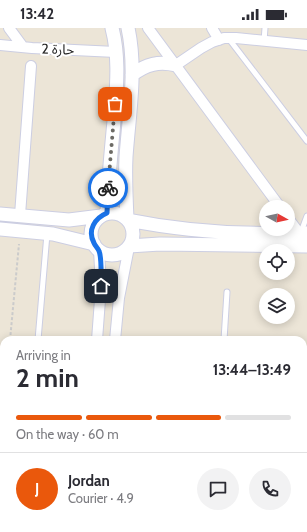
<!DOCTYPE html>
<html lang="en">
<head>
<meta charset="utf-8">
<style>
  :root { --surface:#fff; --page:#f2f2f3; --text:#2b2b33; --muted:#7c7c81; --line:#e1e1e2; --accent:#ea580c }
  body { margin:0; font-family:Cabin,"Noto Sans Arabic",sans-serif; background:var(--page); color:var(--text); height:100vh; display:flex; flex-direction:column; font-size:15px; white-space:nowrap }
  * { box-sizing:border-box; margin:0 }
  p { font-size:13px; color:var(--muted) }
  .icon { flex:none; width:22px; height:22px; fill:none; stroke:currentColor; stroke-width:2; stroke-linecap:round; stroke-linejoin:round }
  .map { position:relative; flex:1; overflow:hidden }
  .panel { position:absolute; left:0px; top:308px; width:307px; height:196px; display:flex; flex-direction:column; background:var(--surface); border-radius:12px 12px 0 0; box-shadow:0 2px 10px #0003 }
  .panel>* { flex:none }
  .needle { width:26px; rotate:98deg }
  .tools { position:absolute; left:259px; top:172px; display:grid; gap:8px }
  .tools a { display:grid; place-items:center; width:36px; height:36px; border-radius:50%; background:var(--surface); box-shadow:0 2px 10px #0003; font-size:20px }
  .pin { position:absolute; display:grid; place-items:center; width:34px; height:34px; color:#fff; margin:-17px; border-radius:8px; box-shadow:0 2px 6px #0006 }
  .courier { position:absolute; display:grid; place-items:center; width:40px; height:40px; margin:-20px; border:3px solid #1a73e8; border-radius:50%; background:#fff; color:#222; box-shadow:0 1px 5px #0007 }
  .headline em { font-style:normal; font-weight:700 }
  .headline div { display:flex; flex-direction:column-reverse }
  .headline { display:flex; align-items:center; justify-content:space-between; height:68px; padding:0 16px }
  h1 { font-size:26px; font-weight:700; line-height:30px }
  .bar { display:grid; grid-template-columns:repeat(4,1fr); gap:6px 4px; align-content:center; height:48px; padding:0 16px }
  .bar i { height:5px; border-radius:3px; background:var(--line) }
  .bar .active { background:var(--accent) }
  .bar p { grid-column:span 4 }
  .line { display:flex; align-items:center; gap:10px; padding:0 16px; border-top:1px solid var(--line) }
  .line div { flex:1 }
  .round { display:grid; place-items:center; flex:none; width:42px; height:42px; border-radius:21px; background:var(--page) }
  .status { display:flex; justify-content:space-between; align-items:center; height:28px; padding:0 20px; background:var(--surface); direction:ltr }
  .status svg { height:11px; fill:currentColor }
  .map>svg:first-child { display:block }
  .lines { fill:none; stroke-linecap:round; stroke-linejoin:round }
  .service-casing { stroke:#cccee2; stroke-width:7 }
  .minor-casing { stroke:#cccee2; stroke-width:12 }
  .tertiary-casing { stroke:#cccee2; stroke-width:15 }
  .path { stroke:#cbcbcb; stroke-width:2; stroke-dasharray:3 2; stroke-linecap:butt }
  .service { stroke:#fff; stroke-width:5 }
  .minor { stroke:#fff; stroke-width:10 }
  .tertiary { stroke:#fff; stroke-width:13 }
  .done { stroke:#6c6a65; stroke-width:4; stroke-dasharray:0 7.2 }
  .route { stroke:#1a73e8; stroke-width:5 }
  .labels { text-anchor:middle; dominant-baseline:central; stroke-width:4; stroke-linejoin:round; paint-order:stroke }
  .street-label { font-size:14px; fill:#272727; stroke:#fff }
</style>
</head>
<body>
<div class="status"><b>13:42</b><svg viewBox="0 0 49 12"><path d="M0 12V9h3v3zM5 12V6h3v6zM10 12V3h3v9zM15 12V0h3v12zM26 1h20v11H26zM47 4h2v5h-2z"/></svg></div>
<div class="map">
<svg width="307" height="504" viewBox="0 0 307 504">
  <rect width="100%" height="100%" fill="#ece5d7"/>
  <g class="lines">
    <defs>
      <path id="service" d="M229,11L307,113
        M264,13L265,0
        M301,204L307,188
        M38,312L47,206
        M224,312L227,264
        M21,504L22,500"/>
      <path id="minor" d="M9,0L23,19
        M148,0L280,179
        M212,0L219,12
        M0,17L32,20L116,24
        M176,37L201,20L212,14L224,10H236L307,17
        M20,187L31,38
        M288,190L299,205L304,208
        M97,312L101,258L99,222
        M115,312L119,270L129,219
        M78,504L79,500
        M96,504V500"/>
      <path id="tertiary" d="M132,47C146,36 159,33 176,37
        M91 206a21 21 0 1 1 42 0a21 21 0 1 1-42 0Z
        M107,185C108,151 112,116 115,82C117,54 119,27 112,0
        M0,186L69,192L101,188
        M127,190C126,170 125,149 126,129C129,86 137,42 128,0
        M128,192C187,204 247,207 307,205
        M0,201L53,206L94,216
        M129,218L160,216L307,218"/>
    </defs>
    <use href="#service" class="service-casing"/>
    <use href="#minor" class="minor-casing"/>
    <use href="#tertiary" class="tertiary-casing"/>
    <path class="path" d="M10,312L19,216
      M0,364H4
      M0,410L4,367"/>
    <use href="#service" class="service"/>
    <use href="#minor" class="minor"/>
    <use href="#tertiary" class="tertiary"/>
  </g>
  <g class="lines">
    <path class="done" d="M108,160L115,76"/>
    <path class="route" d="M101,258C101,249 102,230 99,223C98,220 95,218 94,215C87,202 95,190 107,185L108,160"/>
  </g>
  <g class="labels">
    <g class="street-label">
      <text transform="translate(58 21) rotate(2)">حارة 2</text>
    </g>
  </g>
</svg>
<div class="tools">
<a><svg class="needle" viewBox="-14 -14 28 28"><path d="M0-13l5 13h-10z" fill="#e53935"/><path d="M0 13l5-13h-10z" fill="#7c7c81"/></svg></a>
<a><svg class="icon" aria-label="locate" viewBox="0 0 24 24"><circle cx="12" cy="12" r="6"/><path d="M12 2v4M12 18v4M2 12h4M18 12h4"/></svg></a>
<a><svg class="icon" aria-label="layers" viewBox="0 0 24 24"><path d="M12 4l9 5-9 5-9-5zM3 14l9 5 9-5"/></svg></a>
</div>
<div class="pin" style="left:115px;top:76px;background:#ea580c"><svg class="icon" aria-label="bag" viewBox="0 0 24 24"><path d="M5 8h14l-1 12H6zM9 8a3 3 0 0 1 6 0"/></svg></div>
<div class="pin" style="left:101px;top:258px;background:#1f2937"><svg class="icon" aria-label="home" viewBox="0 0 24 24"><path d="M3 11l9-7 9 7M6 9v11h12V9"/></svg></div>
<div class="courier" style="left:108px;top:160px"><svg class="icon" aria-label="bike" viewBox="0 0 24 24"><circle cx="6" cy="16" r="4"/><circle cx="18" cy="16" r="4"/><path d="M6 16l4-8h5l3 8M10 8l3 8H6M13 5h3"/></svg></div>
<section class="panel">
<div class="headline"><div><h1>2 min</h1><p>Arriving in</p></div><em>13:44–13:49</em></div>
<div class="bar"><i class="active"></i><i class="active"></i><i class="active"></i><i></i><p>On the way · 60 m</p></div>
<div class="line" style="height:72px"><b class="round" style="background:var(--accent);color:#fff">J</b><div><b>Jordan</b><p>Courier · 4.9</p></div><a class="round"><svg class="icon" aria-label="chat" viewBox="0 0 24 24"><path d="M4 5h16v11H9l-5 4z"/></svg></a><a class="round"><svg class="icon" aria-label="phone" viewBox="0 0 24 24"><path d="M5 4h4l2 5-3 2q2 4 5 5l2-3 5 2v4C11 20 4 13 5 4z"/></svg></a></div>
</section>
</div>
</body>
</html>
